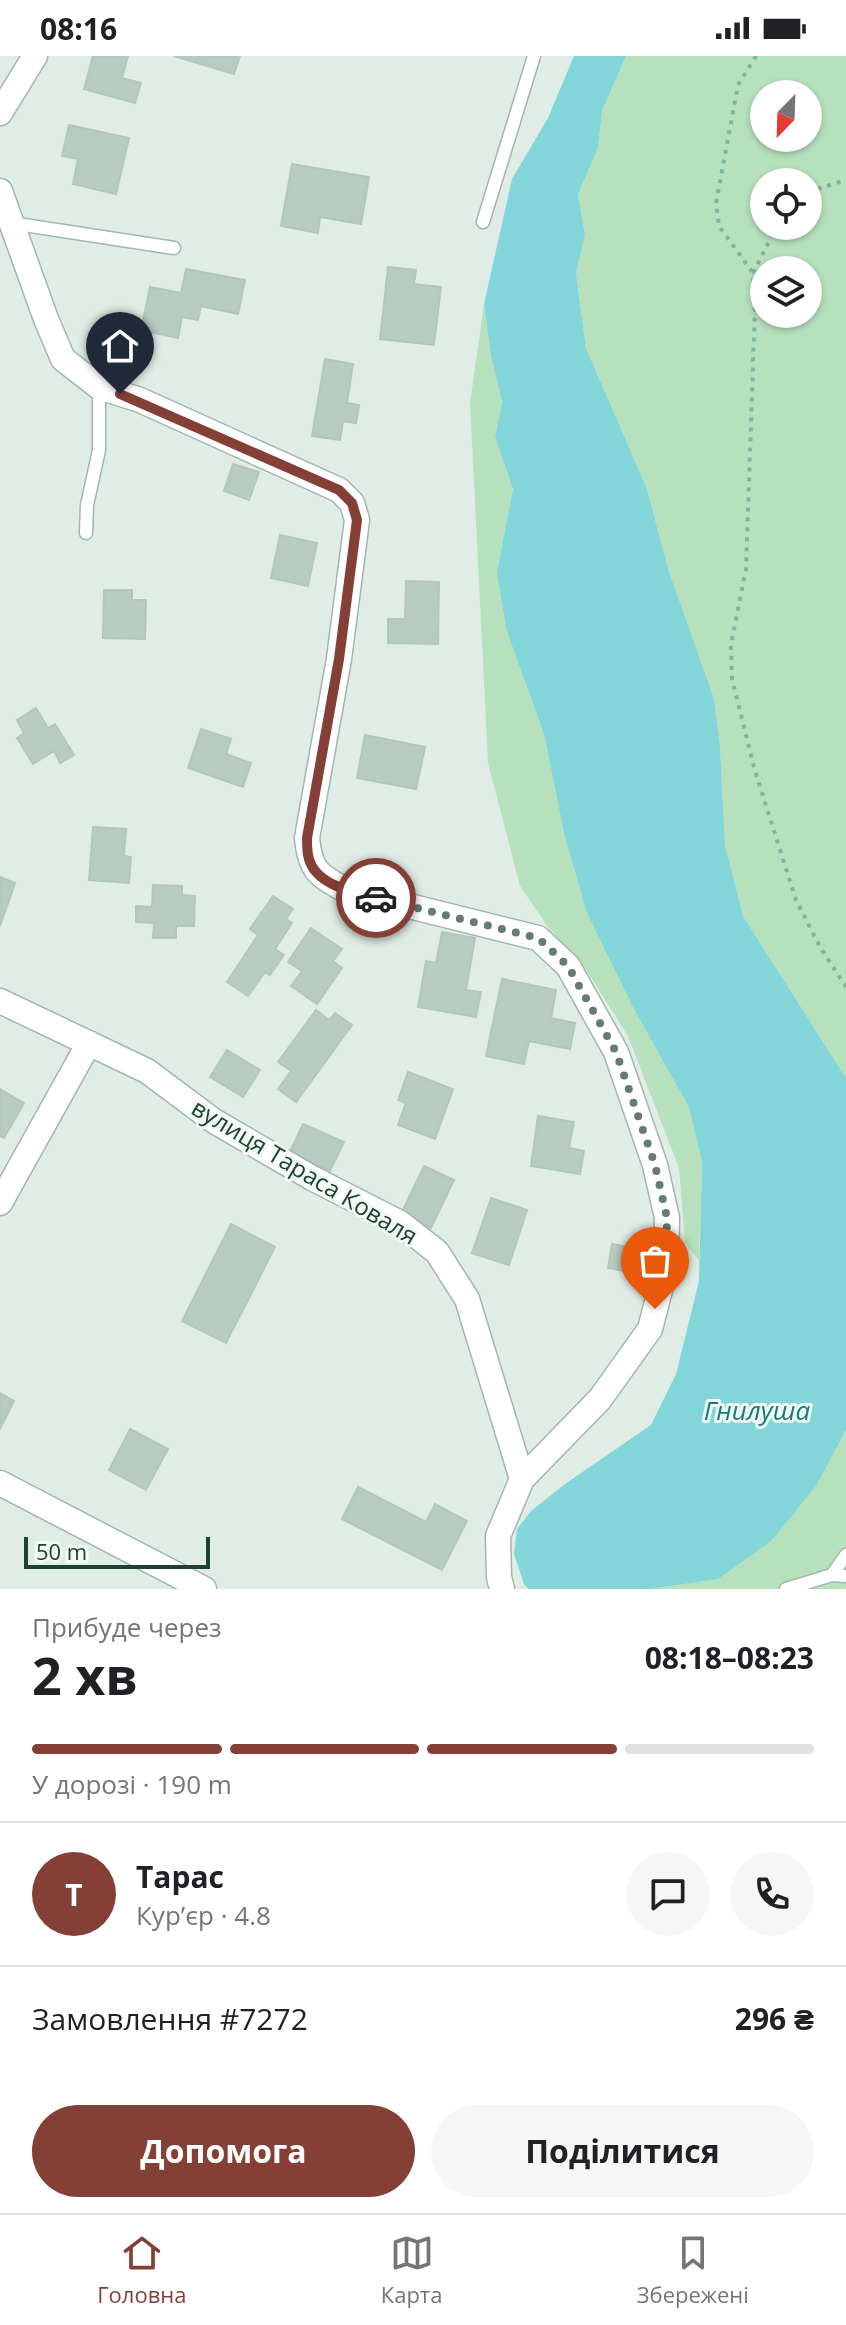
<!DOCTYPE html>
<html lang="uk">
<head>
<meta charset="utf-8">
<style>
  :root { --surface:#fff; --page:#f6f6f6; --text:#202124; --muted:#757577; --line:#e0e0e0; --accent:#843f36 }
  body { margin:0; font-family:"Open Sans",sans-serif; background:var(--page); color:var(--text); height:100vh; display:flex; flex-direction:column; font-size:30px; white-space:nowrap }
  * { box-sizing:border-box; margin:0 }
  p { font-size:26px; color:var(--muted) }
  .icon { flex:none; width:44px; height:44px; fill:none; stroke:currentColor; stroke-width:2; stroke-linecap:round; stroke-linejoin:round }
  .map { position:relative; height:1533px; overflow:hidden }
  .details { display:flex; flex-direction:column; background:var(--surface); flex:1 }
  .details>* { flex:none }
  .needle { width:52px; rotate:203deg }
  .buttons { position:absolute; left:750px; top:24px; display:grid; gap:16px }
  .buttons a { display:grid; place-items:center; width:72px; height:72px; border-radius:50%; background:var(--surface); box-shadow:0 2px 6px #0004; font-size:40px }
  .scale { position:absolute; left:24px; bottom:20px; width:186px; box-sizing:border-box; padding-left:8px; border:4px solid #1f4033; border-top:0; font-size:22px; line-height:28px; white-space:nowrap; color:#1f4033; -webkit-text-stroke:6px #f1f9f4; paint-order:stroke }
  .pin { position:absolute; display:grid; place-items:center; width:68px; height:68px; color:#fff; margin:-82px -34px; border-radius:50% 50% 50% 0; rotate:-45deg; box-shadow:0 0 8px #0007 }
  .pin .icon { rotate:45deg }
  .courier { position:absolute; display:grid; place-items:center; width:80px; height:80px; margin:-40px; border:6px solid #843f36; border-radius:50%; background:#fff; color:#222; box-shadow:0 2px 10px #0007 }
  .overview em { font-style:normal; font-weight:700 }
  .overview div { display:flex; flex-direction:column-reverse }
  .overview { display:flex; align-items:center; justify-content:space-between; height:136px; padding:0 32px }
  h1 { font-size:52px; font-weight:700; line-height:60px }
  .bar { display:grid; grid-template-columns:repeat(4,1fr); gap:12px 8px; align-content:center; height:96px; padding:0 32px }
  .bar i { height:10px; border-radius:6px; background:var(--line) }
  .bar .active { background:var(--accent) }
  .bar p { grid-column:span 4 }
  .line { display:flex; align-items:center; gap:20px; padding:0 32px; border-top:2px solid var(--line) }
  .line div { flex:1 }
  .round { display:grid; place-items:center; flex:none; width:84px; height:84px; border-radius:42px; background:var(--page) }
  .action { display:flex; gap:16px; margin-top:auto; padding:16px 32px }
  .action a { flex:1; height:92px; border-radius:48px; background:var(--accent); color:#fff; font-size:32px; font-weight:700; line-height:92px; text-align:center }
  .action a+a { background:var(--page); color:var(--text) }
  .status { display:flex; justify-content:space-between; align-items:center; height:56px; padding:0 40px; background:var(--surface); direction:ltr }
  .status svg { height:22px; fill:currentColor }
  .menu { display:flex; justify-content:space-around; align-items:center; height:112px; border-top:2px solid var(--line); background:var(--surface); font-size:22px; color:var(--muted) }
  .menu a { display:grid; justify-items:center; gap:4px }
  .menu .active { color:var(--accent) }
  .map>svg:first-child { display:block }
  .green { fill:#b7e1bd; fill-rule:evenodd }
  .water { fill:#82d5d9 }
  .building { fill:#b8cbc1; stroke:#b2c7bc; stroke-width:2 }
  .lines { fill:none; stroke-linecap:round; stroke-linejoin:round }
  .service-casing { stroke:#a2b6ad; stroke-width:15 }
  .minor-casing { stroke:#a2b6ad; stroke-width:27 }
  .tertiary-casing { stroke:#a2b6ad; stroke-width:27 }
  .path { stroke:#7db49d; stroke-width:4; stroke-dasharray:4 6; stroke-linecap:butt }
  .service { stroke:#fff; stroke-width:12 }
  .minor { stroke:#fff; stroke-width:24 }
  .tertiary { stroke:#fff; stroke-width:24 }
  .done { stroke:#637d72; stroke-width:8; stroke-dasharray:0 14.4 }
  .route { stroke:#843f36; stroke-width:10 }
  .labels { text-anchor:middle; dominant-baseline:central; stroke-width:6; stroke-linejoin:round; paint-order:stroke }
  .street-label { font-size:24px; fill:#1f4033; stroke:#f1f9f4 }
  .water-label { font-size:26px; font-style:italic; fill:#127c82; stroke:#f1f9f4 }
</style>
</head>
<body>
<div class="status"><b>08:16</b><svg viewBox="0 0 49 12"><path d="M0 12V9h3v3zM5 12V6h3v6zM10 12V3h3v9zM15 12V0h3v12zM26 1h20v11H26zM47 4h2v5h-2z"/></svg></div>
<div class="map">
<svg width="846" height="1533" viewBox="0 0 846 1533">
  <rect width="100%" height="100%" fill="#e0ede6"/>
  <path class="green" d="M626,0H846V1022L743,860L725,789L720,691L690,580L669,516L647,433L586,292L576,217L585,179L578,138L598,92L602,55ZM764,38H808V82H764ZM764,126H808V170H764ZM764,214H808V258H764Z
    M484,248L491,300L502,346L495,381L513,433L507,473V576L544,678L564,777L636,957L689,1051L702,1106L699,1205L685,1186L679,1112L628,980L585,912L548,871L520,830L488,707L470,347Z
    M846,1374V1533H651L718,1523L842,1383Z"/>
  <path class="water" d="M574,0H626L602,55L598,92L578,138L585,179L576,217L586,292L647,433L669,516L714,643L720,691L725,789L743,860L846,1022V1374L816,1430L771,1485L718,1523L651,1533H529L524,1528L514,1498L517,1473L531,1455L565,1428L651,1369L676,1318L699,1225L702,1106L689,1051L636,957L587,857L564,777L544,678L507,576L497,517L513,433L495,381L502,346L491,300L484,248L512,123L548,62Z"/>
  <path class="building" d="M93,0H128L122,22L141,27L135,47L84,33Z
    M174,0H240L234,18Z
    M69,69L129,82L116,138L73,128L78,103L62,100Z
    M292,108L369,121L361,168L320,161L318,177L281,170Z
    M388,211L416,214L414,228L441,231L434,289L380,283Z
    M186,213L245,224L238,258L201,250L198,264L182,261L178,282L141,274L150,231L181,237Z
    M325,303L353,308L347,347L359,349L356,367L343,365L340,384L312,380Z
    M233,408L259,416L249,444L224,435Z
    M280,479L317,487L308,530L271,522Z
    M406,525L439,526L438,588L388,587V563H405Z
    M104,534H132V544H146L145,583L103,582Z
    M36,652L48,672L55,668L74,699L60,707L54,695L33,708L17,682L24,677L17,664Z
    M201,673L231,683L226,698L251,707L243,731L188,712Z
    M365,679L425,691L416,733L357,722Z
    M93,771L126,773L124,800L131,801L129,827L89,824Z
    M0,821L15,827L0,870Z
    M153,829L182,830V839L195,840L194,870H176V882H153L154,867L136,866V850L152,851Z
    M273,840L293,853L286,863L292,867L275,893L284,899L270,919L265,916L248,940L227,926L258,879L250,873Z
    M311,872L342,893L333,905L342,912L317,948L291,930L302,915L288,906Z
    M442,876L475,882L466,934L481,936L476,961L418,951L426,905L436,907Z
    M502,923L556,934L551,962L575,967L570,993L529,985L524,1008L486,1000Z
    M316,954L329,964L335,957L352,969L296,1046L278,1033L291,1015L278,1006Z
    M227,994L260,1014L243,1041L210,1021Z
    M408,1016L453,1033L435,1083L398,1069L406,1047L398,1044Z
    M0,1033L24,1047L4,1082L0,1080Z
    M538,1060L574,1066L569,1092L584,1095L580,1118L531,1110Z
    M303,1068L344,1086L330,1115L290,1096Z
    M424,1110L454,1124L431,1172L401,1158Z
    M491,1142L527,1154L509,1209L472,1197Z
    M231,1168L275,1191L226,1287L182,1265Z
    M612,1188L650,1195L646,1219L608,1212Z
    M0,1337L14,1345L0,1373Z
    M130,1373L168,1393L146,1434L109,1414Z
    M358,1431L426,1466L435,1448L467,1465L442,1514L342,1463Z"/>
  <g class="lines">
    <defs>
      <path id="service" d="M483,166L534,0
        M11,167L174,192
        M86,477L87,449L99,394V331
        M832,1519L846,1499
        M786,1533L832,1519L846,1520"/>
      <path id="minor" d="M0,135L46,263L63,303L99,331L140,344L339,434L352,447L357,464L339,603L307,782C310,814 318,819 345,834L538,882L568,910L616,996L655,1109L667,1162L666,1211L650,1273L600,1343L522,1423L498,1480L499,1521L502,1533
        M0,945L147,1015L214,1065L312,1122L400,1167L437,1196L467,1243L522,1423
        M0,1147L89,987
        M0,1427L204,1533"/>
      <path id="tertiary" d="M0,57L35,0"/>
    </defs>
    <use href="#service" class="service-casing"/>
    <use href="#minor" class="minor-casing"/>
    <use href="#tertiary" class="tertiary-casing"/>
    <path class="path" d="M756,0L738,29L716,147L719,170L753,217L755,251L746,513L731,588L732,623L755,715L796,844L820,891L846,931
      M808,136L846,124
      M753,217L777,170"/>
    <use href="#service" class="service"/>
    <use href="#minor" class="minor"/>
    <use href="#tertiary" class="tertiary"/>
  </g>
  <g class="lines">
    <path class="done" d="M376,842L538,882L568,910L616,996L655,1109L667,1162L666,1211L655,1253"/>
    <path class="route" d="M120,338L339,434L352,447L357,464L339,603L307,782C307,789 307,797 309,803C316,829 353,836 376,842"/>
  </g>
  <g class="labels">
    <g class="street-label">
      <text transform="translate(305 1115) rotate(31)">вулиця Тараса Коваля</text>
    </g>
    <g class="water-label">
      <text x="757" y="1354">Гнилуша</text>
    </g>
  </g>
</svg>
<div class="buttons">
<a><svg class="needle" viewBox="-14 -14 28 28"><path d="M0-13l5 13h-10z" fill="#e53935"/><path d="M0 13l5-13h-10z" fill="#757577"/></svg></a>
<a><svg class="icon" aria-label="locate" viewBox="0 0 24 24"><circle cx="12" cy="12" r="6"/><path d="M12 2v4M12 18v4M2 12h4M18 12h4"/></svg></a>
<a><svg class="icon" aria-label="layers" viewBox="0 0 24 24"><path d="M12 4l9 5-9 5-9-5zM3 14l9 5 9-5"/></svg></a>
</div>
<div class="scale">50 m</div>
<div class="pin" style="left:655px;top:1253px;background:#ea580c"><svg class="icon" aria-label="bag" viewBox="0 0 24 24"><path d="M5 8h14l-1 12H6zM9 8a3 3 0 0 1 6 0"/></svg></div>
<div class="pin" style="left:120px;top:338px;background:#1f2937"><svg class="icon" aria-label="home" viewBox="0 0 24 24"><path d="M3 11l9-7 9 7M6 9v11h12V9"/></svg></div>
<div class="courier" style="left:376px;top:842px"><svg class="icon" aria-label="car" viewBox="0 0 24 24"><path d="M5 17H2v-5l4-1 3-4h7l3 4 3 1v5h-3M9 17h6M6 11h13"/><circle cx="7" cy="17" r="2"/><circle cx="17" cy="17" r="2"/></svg></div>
</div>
<section class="details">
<div class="overview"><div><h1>2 хв</h1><p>Прибуде через</p></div><em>08:18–08:23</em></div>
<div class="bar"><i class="active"></i><i class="active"></i><i class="active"></i><i></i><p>У дорозі · 190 m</p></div>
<div class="line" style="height:144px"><b class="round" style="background:var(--accent);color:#fff">Т</b><div><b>Тарас</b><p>Кур’єр · 4.8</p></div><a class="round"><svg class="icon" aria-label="chat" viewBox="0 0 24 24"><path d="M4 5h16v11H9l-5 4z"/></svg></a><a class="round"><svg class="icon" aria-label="phone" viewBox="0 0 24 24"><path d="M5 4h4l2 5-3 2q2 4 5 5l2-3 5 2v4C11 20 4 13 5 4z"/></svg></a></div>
<div class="line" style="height:104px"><div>Замовлення #7272</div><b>296 ₴</b></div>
<div class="action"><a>Допомога</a><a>Поділитися</a></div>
</section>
<nav class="menu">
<a class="active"><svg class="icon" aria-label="home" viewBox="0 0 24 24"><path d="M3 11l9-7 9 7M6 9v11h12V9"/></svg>Головна</a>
<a><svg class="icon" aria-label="map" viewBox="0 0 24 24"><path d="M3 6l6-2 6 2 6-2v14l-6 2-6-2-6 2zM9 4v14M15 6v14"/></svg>Карта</a>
<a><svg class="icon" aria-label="saved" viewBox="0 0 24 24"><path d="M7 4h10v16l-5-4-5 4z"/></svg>Збережені</a>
</nav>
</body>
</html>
